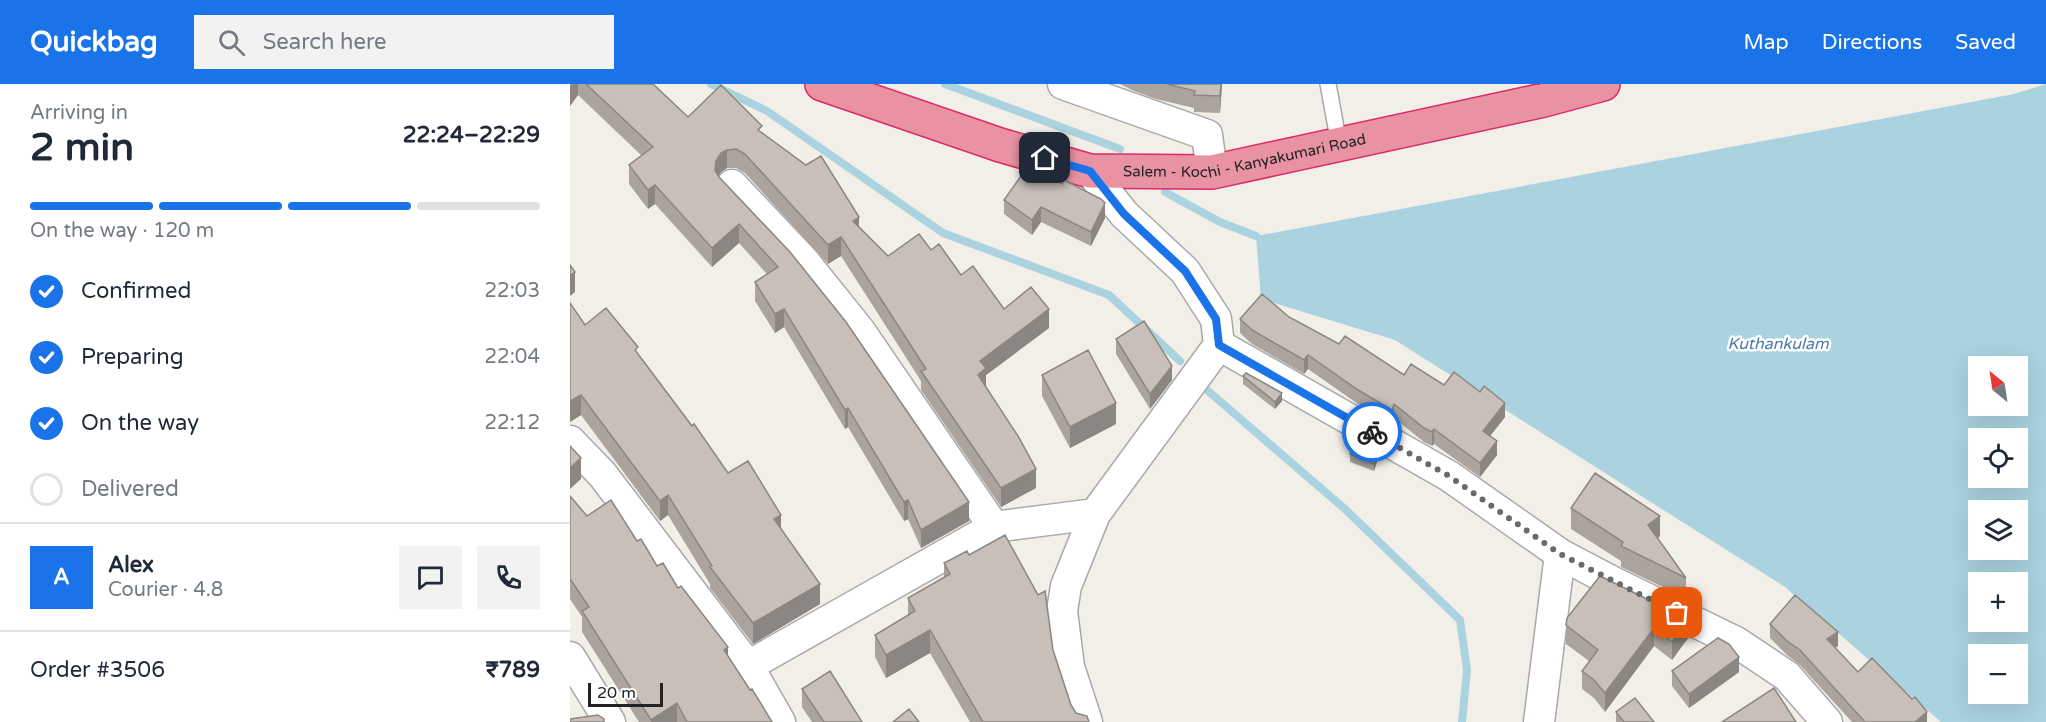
<!DOCTYPE html>
<html lang="en">
<head>
<meta charset="utf-8">
<style>
  :root { --surface:#fff; --page:#f2f2f3; --text:#1f2937; --muted:#747a83; --line:#e0e1e3; --accent:#1a73e8 }
  body { margin:0; font-family:"Varela Round",sans-serif; background:var(--page); color:var(--text); height:100vh; display:flex; flex-direction:column; font-size:22px; white-space:nowrap }
  * { box-sizing:border-box; margin:0 }
  p { font-size:20px; color:var(--muted) }
  .icon { flex:none; width:33px; height:33px; fill:none; stroke:currentColor; stroke-width:2; stroke-linecap:round; stroke-linejoin:round }
  .map { position:relative; flex:1; overflow:hidden }
  .details { display:flex; flex-direction:column; background:var(--surface); width:570px }
  .details>* { flex:none }
  .needle { width:39px; rotate:330deg }
  .controls { position:absolute; left:1398px; top:272px; display:grid; gap:12px }
  .controls a { display:grid; place-items:center; width:60px; height:60px; border-radius:0px; background:var(--surface); box-shadow:0 6px 24px #0002; font-size:30px }
  .scale { position:absolute; left:18px; bottom:15px; width:75px; box-sizing:border-box; padding-left:6px; border:3px solid #222; border-top:0; font-size:16px; line-height:21px; white-space:nowrap; color:#222; -webkit-text-stroke:4px #fff; paint-order:stroke }
  .pin { position:absolute; display:grid; place-items:center; width:51px; height:51px; color:#fff; margin:-26px; border-radius:12px; box-shadow:0 3px 9px #0006 }
  .courier { position:absolute; display:grid; place-items:center; width:60px; height:60px; margin:-30px; border:4px solid #1a73e8; border-radius:50%; background:#fff; color:#222; box-shadow:0 2px 8px #0007 }
  .head em { font-style:normal; font-weight:700 }
  .head div { display:flex; flex-direction:column-reverse }
  .head { display:flex; align-items:center; justify-content:space-between; height:102px; padding:0 30px }
  h1 { font-size:39px; font-weight:700; line-height:45px }
  .bar { display:grid; grid-template-columns:repeat(4,1fr); gap:9px 6px; align-content:center; height:72px; padding:0 30px }
  .bar i { height:8px; border-radius:4px; background:var(--line) }
  .bar .on { background:var(--accent) }
  .bar p { grid-column:span 4 }
  .line { display:flex; align-items:center; gap:15px; padding:0 30px; border-top:2px solid var(--line) }
  .line div { flex:1 }
  .round { display:grid; place-items:center; flex:none; width:63px; height:63px; border-radius:0px; background:var(--page) }
  ol { padding:0 30px; list-style:none }
  li { display:flex; align-items:center; gap:18px; height:66px }
  li p { margin-inline-start:auto }
  li .icon { padding:6px; border-radius:50%; background:var(--accent); color:#fff; stroke-width:4 }
  li:last-child { color:var(--muted) }
  li i { width:33px; height:33px; border:3px solid var(--line); border-radius:50% }
  header { display:flex; align-items:center; gap:36px; box-sizing:border-box; height:84px; padding:0 30px; background:var(--accent); color:#fff }
  header strong { font-size:28px }
  nav { display:flex; gap:33px; margin-inline-start:auto; font-size:21px }
  .search { width:420px; height:54px; background:var(--page); display:flex; align-items:center; gap:15px; box-sizing:border-box; padding:0 21px; border-radius:0px; color:var(--muted); font-size:22px }
  main { display:flex; flex:1; min-height:0 }
  .map>svg:first-child { display:block }
  .water { fill:#aad3df; fill-rule:evenodd }
  .lines { fill:none; stroke-linecap:round; stroke-linejoin:round }
  .stream { stroke:#aad3df; stroke-width:8 }
  .lane-casing { stroke:#a9a9a9; stroke-width:18 }
  .street-casing { stroke:#a9a9a9; stroke-width:33 }
  .highway-casing { stroke:#dc2a67; stroke-width:36 }
  .lane { stroke:#fff; stroke-width:15 }
  .street { stroke:#fff; stroke-width:30 }
  .highway { stroke:#e892a2; stroke-width:33 }
  .wall { fill:#aba49e }
  .shaded-wall { fill:#8b8681 }
  .building { fill:#c7bfb8; stroke:#8b8681; stroke-width:1.5 }
  .done { stroke:#6b6a68; stroke-width:6; stroke-dasharray:0 10.8 }
  .route { stroke:#1a73e8; stroke-width:8 }
  .labels { text-anchor:middle; dominant-baseline:central; stroke-width:5; stroke-linejoin:round; paint-order:stroke }
  .street-label { font-size:15px; fill:#222; stroke:#fff }
  .water-label { font-size:16px; font-style:italic; fill:#4a7aab; stroke:#fff }
</style>
</head>
<body>
<header>
<strong>Quickbag</strong>
<div class="search"><svg class="icon" aria-label="search" viewBox="0 0 24 24"><circle cx="10" cy="10" r="6"/><path d="M15 15l6 6"/></svg>Search here</div>
<nav><a>Map</a><a>Directions</a><a>Saved</a></nav>
</header>
<main>
<section class="details">
<div class="head"><div><h1>2 min</h1><p>Arriving in</p></div><em>22:24–22:29</em></div>
<div class="bar"><i class="on"></i><i class="on"></i><i class="on"></i><i></i><p>On the way · 120 m</p></div>
<ol>
<li><svg class="icon" aria-label="check" viewBox="0 0 24 24"><path d="M5 12l5 5 9-10"/></svg>Confirmed<p>22:03</p></li>
<li><svg class="icon" aria-label="check" viewBox="0 0 24 24"><path d="M5 12l5 5 9-10"/></svg>Preparing<p>22:04</p></li>
<li><svg class="icon" aria-label="check" viewBox="0 0 24 24"><path d="M5 12l5 5 9-10"/></svg>On the way<p>22:12</p></li>
<li><i></i>Delivered</li>
</ol>
<div class="line" style="height:108px"><b class="round" style="background:var(--accent);color:#fff">A</b><div><b>Alex</b><p>Courier · 4.8</p></div><a class="round"><svg class="icon" aria-label="chat" viewBox="0 0 24 24"><path d="M4 5h16v11H9l-5 4z"/></svg></a><a class="round"><svg class="icon" aria-label="phone" viewBox="0 0 24 24"><path d="M5 4h4l2 5-3 2q2 4 5 5l2-3 5 2v4C11 20 4 13 5 4z"/></svg></a></div>
<div class="line" style="height:78px"><div>Order #3506</div><b>₹789</b></div>
</section>
<div class="map">
<svg width="1476" height="638" viewBox="0 0 1476 638">
  <rect width="100%" height="100%" fill="#f2efe9"/>
  <path class="water" d="M1476,0V638H1371L1215,503L825,256L691,215L686,152L1444,10ZM1408,282H1448V321H1408ZM1408,354H1448V393H1408ZM1408,426H1448V465H1408ZM1408,498H1448V537H1408ZM1408,570H1448V609H1408Z"/>
  <g class="lines">
    <path class="stream" d="M141,0L197,27L373,149L539,211L610,277
      M375,0L550,65
      M595,108L650,138L686,152
      M638,307L775,425L890,536L897,586L892,638"/>
    <defs>
      <path id="lane" d="M758,0L769,60"/>
      <path id="street" d="M493,0L637,51L642,88
        M162,101L233,176L290,247L424,443L525,430
        M649,261L879,392L990,470L1045,499L1166,558L1217,592L1257,638
        M0,357L32,390L178,582L210,638
        M0,573L40,638
        M178,582L424,443
        M517,638L499,583L492,527L496,502L525,430L649,261L646,235L615,187L554,130L520,87
        M969,638L990,470"/>
      <g id="highway">
        <path id="s1" d="M252,0L430,61L520,87L642,88L974,16L1033,0"/>
      </g>
    </defs>
    <use href="#lane" class="lane-casing"/>
    <use href="#street" class="street-casing"/>
    <use href="#highway" class="highway-casing"/>
    <use href="#lane" class="lane"/>
    <use href="#street" class="street"/>
    <use href="#highway" class="highway"/>
  </g>
  <path class="wall" d="M0,0H83L118,33L192,48L318,172L361,166L391,191L434,225L479,244L416,291V303L466,404L431,423L351,306V297L271,172L258,180L175,89L166,84H157L151,88L148,92L399,437L351,464L338,435L334,437L278,343L275,345L214,243L205,249L185,217V198L197,190L169,159L142,183L85,120L78,125L59,100V81L72,72L8,11L0,22Z
    M550,0H652L650,29L624,28V24L586,15L564,7Z
    M434,116L535,134L521,162L471,138L462,151L434,130Z
    M719,233L769,260L834,291L874,301L935,333L920,352L927,371L910,393L864,360L862,362L854,358L824,334L822,340L788,320L738,285L734,290L682,260L670,249V235Z
    M15,241L68,270L158,389L211,446L250,520L183,560L140,504V500L98,431L90,437L11,331L0,338Z
    M546,255L602,296L580,325L546,270Z
    M472,291L546,340L500,364L472,312Z
    M673,292L712,317L705,325L673,300Z
    M780,370L809,372L804,387L780,378Z
    M0,412L17,432L67,457L87,482L108,504L158,572L202,638H69L12,548V533L0,515Z
    M1001,424L1090,452L1088,454L1116,494V514L1051,483V477L1001,445Z
    M399,471L483,566L501,621L506,629L519,638H400L360,569L316,594L305,573V551L338,532V514L374,493V479Z
    M1030,492L1118,554L1102,576L1084,562L1035,628L1024,614L1012,605V587L1019,577L996,560V541Z
    M1200,540L1268,562L1265,564L1288,588L1357,638H1282L1230,581L1217,571L1200,554Z
    M1102,587L1169,588L1119,624L1102,602Z
    M232,605L292,638H242L232,623Z
    M1046,628L1084,638H1046Z"/>
  <path class="shaded-wall" d="M2,0H8V11L0,22V3Z
    M651,0H652L650,29V12Z
    M157,66V84L151,88L146,96L145,104L146,77L151,69Z
    M85,101V120L78,125V106Z
    M535,119V134L521,162V148Z
    M471,123V138L462,151V136Z
    M289,133V152L283,137Z
    M169,140V159L142,183V164Z
    M271,153V172L258,180V161Z
    M5,188V208L0,212V192Z
    M214,225V243L205,249V230Z
    M479,225V244L416,291V303L408,310V291L410,277Z
    M738,271V285L734,290V276Z
    M602,282V296L580,325V310Z
    M712,309V317L705,325V318Z
    M11,311V331L0,338V317Z
    M546,319V340L500,364V343Z
    M935,319V333L913,361V347Z
    M824,320V334L822,340V326Z
    M278,324V343L275,345V326Z
    M864,345V360L862,362V348Z
    M927,357V371L910,393V379Z
    M809,365V372L804,387V380Z
    M11,374V395L0,405V384Z
    M466,385V404L431,423V404Z
    M98,411V431L90,437V417Z
    M338,416V435L334,437V418Z
    M399,418V437L351,464V446Z
    M211,431V452L204,435Z
    M1090,432V452L1078,462V441Z
    M250,500V520L183,560V539Z
    M1118,535V554L1102,576V558Z
    M1084,544V562L1035,628V609Z
    M360,546V569L316,594V571Z
    M1268,548V562L1257,569V555Z
    M158,563V584L154,566Z
    M1169,573V588L1119,624V610Z
    M107,619V638H81V636Z
    M1357,628V638H1345Z"/>
  <path class="building" d="M16,0H83L118,33L151,1L192,42L188,46L236,81L251,72L289,133L283,137L318,172L349,150L361,166L369,160L391,191L403,182L434,225L461,203L479,225L410,277L416,284L408,291L448,352L466,385L431,404L351,287L356,285L271,153L258,161L175,70L166,65L157,66L151,69L146,77L145,86L149,93L220,168L276,238L399,418L351,446L338,416L334,418L278,324L275,326L214,225L205,230L185,198L208,183L169,140L142,164L85,101L78,106L59,81L83,63Z
    M597,0H651L650,12L624,11L625,7Z
    M461,78L492,100L494,96L531,115L535,119L521,148L471,123L462,136L434,116Z
    M0,181L5,188L0,192Z
    M692,210L719,233L769,260L775,252L834,291L841,280L874,301L884,288L910,308L914,302L935,319L913,347L927,357L910,379L864,345L862,348L854,344L824,320L822,326L788,306L738,271L734,276L682,246L670,235Z
    M0,219L15,241L36,224L68,263L65,266L122,342L124,340L158,389L178,377L211,431L204,435L250,500L183,539L140,483L142,482L98,411L90,417L11,311L0,317Z
    M574,237L602,282L580,310L546,255Z
    M518,266L546,319L500,343L472,291Z
    M676,289L712,309L705,318L673,292Z
    M788,352L809,365L804,380L780,370Z
    M0,362L11,374L0,384Z
    M1025,389L1090,432L1078,441L1116,494L1051,462L1053,458L1001,424Z
    M0,412L17,432L41,416L67,457L71,455L87,482L93,479L108,504L111,502L158,563L154,566L180,606L182,605L202,638H117L107,619L81,636L12,527L19,523L0,495Z
    M435,451L468,511L475,507L483,566L501,621L506,629L517,632L519,638H413L360,546L316,571L305,551L345,527L338,514L380,490L374,479L397,467L399,471Z
    M1030,492L1118,535L1102,558L1084,544L1035,609L1024,596L1012,587L1028,566L996,541L997,534Z
    M1225,511L1268,548L1257,555L1288,588L1302,574L1342,615L1345,613L1357,628L1345,638H1295L1230,566L1217,557L1200,540Z
    M1148,554L1159,560L1169,573L1119,610L1102,587Z
    M260,587L292,638H254L232,605Z
    M1204,604L1226,638H1152Z
    M1065,614L1084,638H1054L1046,628Z
    M339,625L349,638H323Z
    M28,631L34,635V638H0V635Z"/>
  <g class="lines">
    <path class="done" d="M802,348L879,392L990,470L1107,529"/>
    <path class="route" d="M475,74L520,87L554,130L615,187L646,235L649,261L802,348"/>
  </g>
  <g class="labels">
    <g class="street-label">
      <text stroke="none"><textPath href="#s1" startOffset="438">Salem - Kochi - Kanyakumari Road</textPath></text>
    </g>
    <g class="water-label">
      <text x="1208" y="260">Kuthankulam</text>
    </g>
  </g>
</svg>
<div class="controls">
<a><svg class="needle" viewBox="-14 -14 28 28"><path d="M0-13l5 13h-10z" fill="#e53935"/><path d="M0 13l5-13h-10z" fill="#747a83"/></svg></a>
<a><svg class="icon" aria-label="locate" viewBox="0 0 24 24"><circle cx="12" cy="12" r="6"/><path d="M12 2v4M12 18v4M2 12h4M18 12h4"/></svg></a>
<a><svg class="icon" aria-label="layers" viewBox="0 0 24 24"><path d="M12 4l9 5-9 5-9-5zM3 14l9 5 9-5"/></svg></a>
<a>+</a>
<a>−</a>
</div>
<div class="scale">20 m</div>
<div class="pin" style="left:1107px;top:529px;background:#ea580c"><svg class="icon" aria-label="bag" viewBox="0 0 24 24"><path d="M5 8h14l-1 12H6zM9 8a3 3 0 0 1 6 0"/></svg></div>
<div class="pin" style="left:475px;top:74px;background:#1f2937"><svg class="icon" aria-label="home" viewBox="0 0 24 24"><path d="M3 11l9-7 9 7M6 9v11h12V9"/></svg></div>
<div class="courier" style="left:802px;top:348px"><svg class="icon" aria-label="bike" viewBox="0 0 24 24"><circle cx="6" cy="16" r="4"/><circle cx="18" cy="16" r="4"/><path d="M6 16l4-8h5l3 8M10 8l3 8H6M13 5h3"/></svg></div>
</div>
</main>
</body>
</html>
